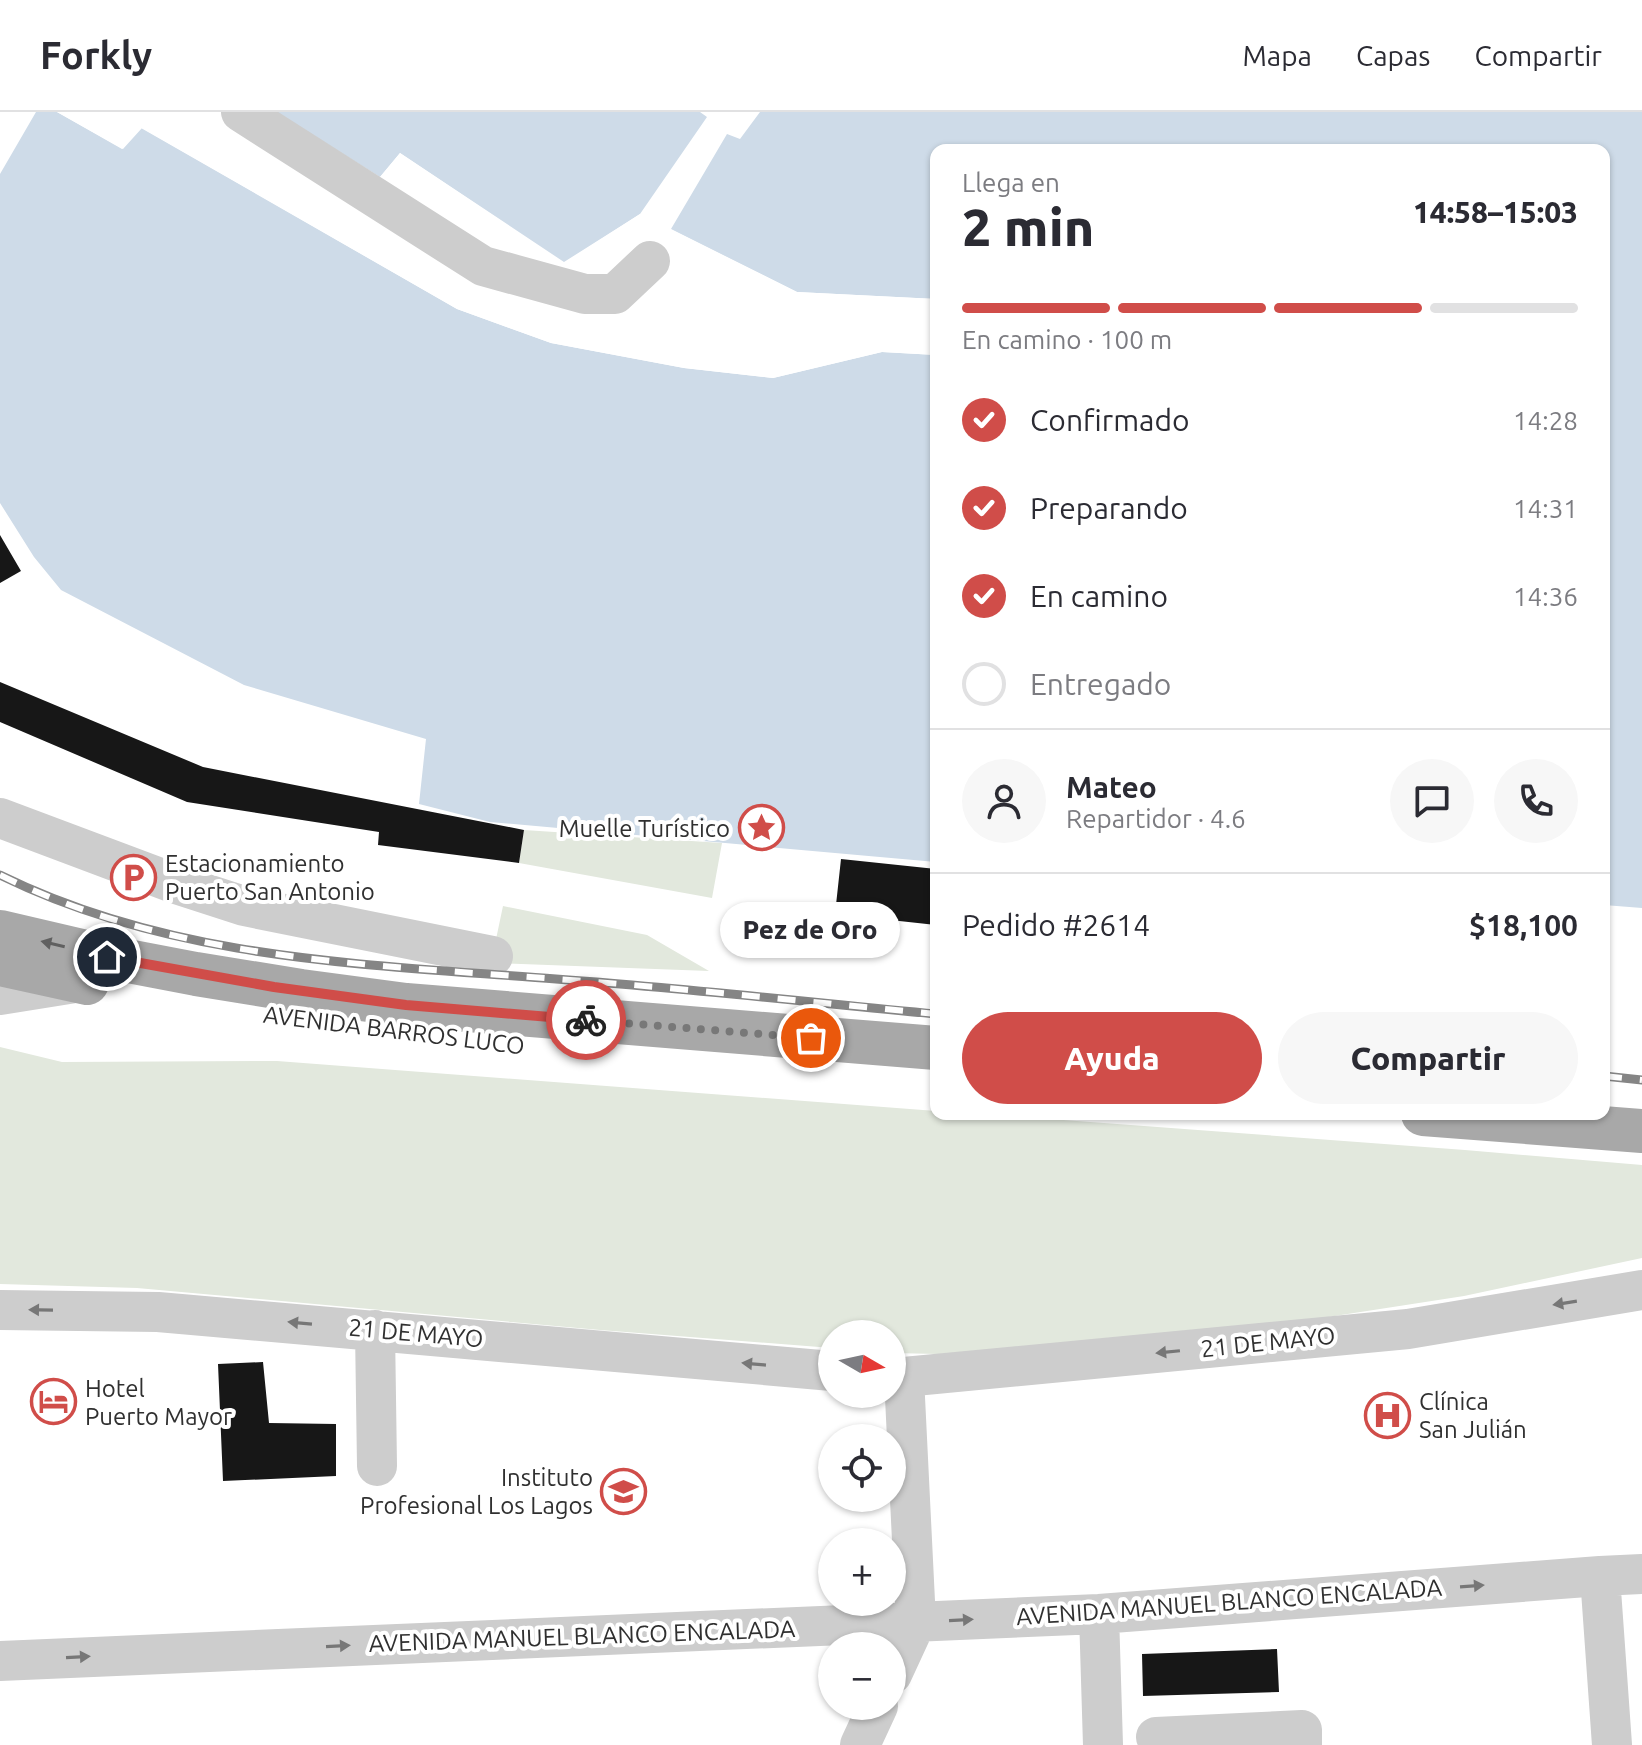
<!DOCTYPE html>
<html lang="es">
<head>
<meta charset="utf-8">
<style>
  :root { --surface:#fff; --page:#f7f7f7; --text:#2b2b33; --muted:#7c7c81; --line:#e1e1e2; --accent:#d04d49 }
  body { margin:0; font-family:Ubuntu,sans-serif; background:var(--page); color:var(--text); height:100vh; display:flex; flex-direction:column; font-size:30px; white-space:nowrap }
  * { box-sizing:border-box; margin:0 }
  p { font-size:26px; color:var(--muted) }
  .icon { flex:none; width:44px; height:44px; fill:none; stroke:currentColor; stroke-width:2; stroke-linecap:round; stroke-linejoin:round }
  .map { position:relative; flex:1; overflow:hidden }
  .sheet { position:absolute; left:930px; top:32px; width:680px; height:976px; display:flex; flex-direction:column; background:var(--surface); border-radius:16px; box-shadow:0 2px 6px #0004 }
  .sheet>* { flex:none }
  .needle { width:52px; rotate:99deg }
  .buttons { position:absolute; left:818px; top:1208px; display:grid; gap:16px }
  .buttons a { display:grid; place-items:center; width:88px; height:88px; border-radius:50%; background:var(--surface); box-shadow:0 2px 6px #0004; font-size:40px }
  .pin { position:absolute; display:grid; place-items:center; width:68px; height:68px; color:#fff; margin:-34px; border:4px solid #fff; border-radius:50%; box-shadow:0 2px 8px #0007 }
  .courier { position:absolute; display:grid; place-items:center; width:80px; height:80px; margin:-40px; border:6px solid #d04d49; border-radius:50%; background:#fff; color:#222; box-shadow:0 2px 10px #0007 }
  .bubble { position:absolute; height:56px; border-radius:28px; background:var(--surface); box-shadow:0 2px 6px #0004; font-size:26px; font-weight:800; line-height:56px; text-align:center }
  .head em { font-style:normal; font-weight:800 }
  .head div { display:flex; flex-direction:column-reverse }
  .head { display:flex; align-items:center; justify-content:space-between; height:136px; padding:0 32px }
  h1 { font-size:52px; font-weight:800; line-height:60px }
  .bar { display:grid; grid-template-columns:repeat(4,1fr); gap:12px 8px; align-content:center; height:96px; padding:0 32px }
  .bar i { height:10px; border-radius:6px; background:var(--line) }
  .bar .on { background:var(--accent) }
  .bar p { grid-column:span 4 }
  .line { display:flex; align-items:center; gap:20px; padding:0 32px; border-top:2px solid var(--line) }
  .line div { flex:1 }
  .round { display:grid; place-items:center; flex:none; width:84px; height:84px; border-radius:42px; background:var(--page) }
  ol { padding:0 32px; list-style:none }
  li { display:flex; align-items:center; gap:24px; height:88px }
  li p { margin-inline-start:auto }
  li .icon { padding:8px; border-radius:50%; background:var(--accent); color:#fff; stroke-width:4 }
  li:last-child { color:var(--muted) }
  li i { width:44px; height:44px; border:4px solid var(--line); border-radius:50% }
  .primary-button { display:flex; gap:16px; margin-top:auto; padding:16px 32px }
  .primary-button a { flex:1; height:92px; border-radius:48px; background:var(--accent); color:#fff; font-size:32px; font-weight:800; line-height:92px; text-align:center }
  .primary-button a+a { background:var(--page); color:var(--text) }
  header { display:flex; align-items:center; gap:48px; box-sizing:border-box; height:112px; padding:0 40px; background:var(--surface); border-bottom:2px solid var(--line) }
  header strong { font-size:38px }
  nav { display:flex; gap:44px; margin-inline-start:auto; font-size:28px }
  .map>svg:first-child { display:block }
  .green { fill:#e2e8dd }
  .water { fill:#cedbe8 }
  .pier { fill:#fff }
  .building { fill:#171717 }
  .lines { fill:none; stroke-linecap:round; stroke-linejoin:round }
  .minor { stroke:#cdcdcd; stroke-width:40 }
  .major { stroke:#a8a8a8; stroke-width:44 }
  .rail-casing { stroke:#858585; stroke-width:9 }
  .rail { stroke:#fff; stroke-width:6; stroke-dasharray:18; stroke-linecap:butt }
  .oneway { fill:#606060 }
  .oneway2 { fill:#777 }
  .done { stroke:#787878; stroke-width:8; stroke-dasharray:0 14.4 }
  .route { stroke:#d04d49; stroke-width:10 }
  .labels { text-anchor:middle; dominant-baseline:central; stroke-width:8; stroke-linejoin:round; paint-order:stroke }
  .poi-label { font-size:24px; fill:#303030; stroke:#fff; text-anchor:start }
  .street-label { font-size:24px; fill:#303030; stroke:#fff }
</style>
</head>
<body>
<header>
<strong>Forkly</strong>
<nav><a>Mapa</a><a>Capas</a><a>Compartir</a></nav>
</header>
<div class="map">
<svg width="1642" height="1633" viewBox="0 0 1642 1633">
  <rect width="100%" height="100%" fill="#fff"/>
  <path class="green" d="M524,718L722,731L712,786L519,751Z
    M503,794L647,823L709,859L491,851Z
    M0,935L62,950L277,949L936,999V1002H982L1465,1038L1642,1053V1146L1464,1184L1116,1238L983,1243L892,1241V1222H832V1236L600,1218L137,1176L0,1172Z"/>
  <path class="water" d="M36,0H57L122,37L141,16L457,197L551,231L684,256L773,266L882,240L936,243V750L490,710L419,692L426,627L244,573L61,478L34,445L0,391V62Z
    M276,0H1642V796L1604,793V38H936V187L797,180L640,102L564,151L400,41L380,65Z"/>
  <path class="pier" d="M57,0H65L122,32L138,13L143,12L459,194L552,227L685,252L773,262L882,236L936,239V243L882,240L773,266L684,256L551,231L457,197L142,16L123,37Z
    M700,0H760L740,27L727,22L671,117L797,180L936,187V191L796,184L640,106L563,154L401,46L383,68L380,65L400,41L564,150L640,102L707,5Z"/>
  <path class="building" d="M0,423L21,459L0,471Z
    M0,570L203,655L524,718L519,751L378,733L379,720L187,690L0,610Z
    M841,747L936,757V813L835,802Z
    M263,1250L269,1311L336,1312V1364L223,1369L218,1252Z
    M1277,1537L1279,1580L1143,1584L1142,1542Z"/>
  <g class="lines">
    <path class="minor" d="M241,0L483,154L585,182H615L650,149
      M0,706L176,772L244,794L493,844
      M0,883L75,871
      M0,1198L158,1200L832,1259
      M375,1218L377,1354
      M892,1264L904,1265L1408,1217L1642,1178
      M1600,1464L1612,1633
      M1099,1502L1103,1633
      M0,1549L1099,1502L1600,1464L1642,1462
      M892,1562L916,1510L904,1265
      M1156,1625L1302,1618V1633
      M860,1633L878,1594"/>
    <path class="major" d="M0,820L107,845L196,862L301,879L406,893L936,936
      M0,852L87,871
      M1423,1002L1642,1019"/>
    <defs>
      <path id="rail" d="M0,763C175,849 366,852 556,867C683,876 809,890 936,902
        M1604,964L1642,968"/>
    </defs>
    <use href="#rail" class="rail-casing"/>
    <use href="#rail" class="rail"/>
  </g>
  <defs><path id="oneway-solid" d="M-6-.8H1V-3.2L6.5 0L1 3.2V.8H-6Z" transform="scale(2)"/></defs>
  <use class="oneway" href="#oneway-solid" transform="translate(53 832) rotate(-167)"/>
  <g class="oneway2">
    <use href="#oneway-solid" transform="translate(1565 1191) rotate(171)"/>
    <use href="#oneway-solid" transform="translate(41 1198) rotate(-179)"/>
    <use href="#oneway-solid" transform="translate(300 1211) rotate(-175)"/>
    <use href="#oneway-solid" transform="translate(1168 1240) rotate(174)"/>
    <use href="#oneway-solid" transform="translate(754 1252) rotate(-175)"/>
    <use href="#oneway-solid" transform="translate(1472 1474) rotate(-4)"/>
    <use href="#oneway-solid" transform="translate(961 1508) rotate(-3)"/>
    <use href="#oneway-solid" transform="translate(338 1534) rotate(-3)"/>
    <use href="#oneway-solid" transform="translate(78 1545) rotate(-3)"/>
  </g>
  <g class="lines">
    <path class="done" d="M586,908L811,926"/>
    <path class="route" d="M107,845L274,875L406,893L586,908"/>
  </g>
  <defs>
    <symbol id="sight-ring" viewBox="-11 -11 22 22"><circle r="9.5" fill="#fff" stroke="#d04d49" stroke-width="1.5"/><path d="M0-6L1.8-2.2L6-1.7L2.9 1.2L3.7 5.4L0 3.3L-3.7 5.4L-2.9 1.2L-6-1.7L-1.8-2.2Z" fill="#d04d49"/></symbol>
    <symbol id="parking-ring" viewBox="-11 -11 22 22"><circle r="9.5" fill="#fff" stroke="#d04d49" stroke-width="1.5"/><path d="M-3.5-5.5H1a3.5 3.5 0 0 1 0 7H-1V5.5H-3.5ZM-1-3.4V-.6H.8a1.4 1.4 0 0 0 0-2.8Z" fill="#d04d49"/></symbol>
    <symbol id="hotel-ring" viewBox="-11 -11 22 22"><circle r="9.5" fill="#fff" stroke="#d04d49" stroke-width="1.5"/><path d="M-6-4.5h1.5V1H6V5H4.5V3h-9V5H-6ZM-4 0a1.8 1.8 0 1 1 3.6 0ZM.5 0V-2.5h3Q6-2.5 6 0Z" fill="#d04d49"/></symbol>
    <symbol id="hospital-ring" viewBox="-11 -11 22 22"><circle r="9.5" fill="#fff" stroke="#d04d49" stroke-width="1.5"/><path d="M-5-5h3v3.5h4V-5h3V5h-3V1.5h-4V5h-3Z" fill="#d04d49"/></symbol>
    <symbol id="university-ring" viewBox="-11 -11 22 22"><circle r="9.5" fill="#fff" stroke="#d04d49" stroke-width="1.5"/><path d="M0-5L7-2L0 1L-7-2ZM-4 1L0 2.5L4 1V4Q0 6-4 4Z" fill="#d04d49"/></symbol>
  </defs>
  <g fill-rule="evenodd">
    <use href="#sight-ring" x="736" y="690" width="51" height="51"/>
    <use href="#parking-ring" x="108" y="740" width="51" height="51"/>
    <use href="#hotel-ring" x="28" y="1264" width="51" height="51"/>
    <use href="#hospital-ring" x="1362" y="1278" width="51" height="51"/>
    <use href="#university-ring" x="598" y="1354" width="51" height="51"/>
  </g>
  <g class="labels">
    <g class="poi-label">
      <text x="730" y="716" text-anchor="end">Muelle Turístico</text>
      <text x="165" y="751">Estacionamiento<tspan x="165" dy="28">Puerto San Antonio</tspan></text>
      <text x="85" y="1276">Hotel<tspan x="85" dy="28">Puerto Mayor</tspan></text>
      <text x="1419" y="1289">Clínica<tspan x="1419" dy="28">San Julián</tspan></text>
      <text x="593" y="1365" text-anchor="end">Instituto<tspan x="593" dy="28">Profesional Los Lagos</tspan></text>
    </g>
    <g class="street-label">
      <text transform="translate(394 918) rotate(7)">AVENIDA BARROS LUCO</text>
      <text transform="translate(416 1221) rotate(5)">21 DE MAYO</text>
      <text transform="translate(1268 1230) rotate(-6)">21 DE MAYO</text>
      <text transform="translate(1229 1490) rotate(-4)">AVENIDA MANUEL BLANCO ENCALADA</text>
      <text transform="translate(582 1524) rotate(-2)">AVENIDA MANUEL BLANCO ENCALADA</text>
    </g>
  </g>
</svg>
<div class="buttons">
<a><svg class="needle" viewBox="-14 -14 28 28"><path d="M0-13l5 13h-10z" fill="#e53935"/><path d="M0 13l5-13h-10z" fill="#7c7c81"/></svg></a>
<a><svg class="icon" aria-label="locate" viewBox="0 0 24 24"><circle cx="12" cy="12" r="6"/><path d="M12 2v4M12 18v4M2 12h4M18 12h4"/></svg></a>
<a>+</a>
<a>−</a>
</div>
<div class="pin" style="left:811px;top:926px;background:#ea580c"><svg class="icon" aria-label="bag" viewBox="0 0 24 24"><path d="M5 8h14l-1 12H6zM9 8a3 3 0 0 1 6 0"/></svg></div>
<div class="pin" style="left:107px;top:845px;background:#1f2937"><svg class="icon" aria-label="home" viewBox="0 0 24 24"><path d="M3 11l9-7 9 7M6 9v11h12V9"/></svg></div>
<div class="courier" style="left:586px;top:908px"><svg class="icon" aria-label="bike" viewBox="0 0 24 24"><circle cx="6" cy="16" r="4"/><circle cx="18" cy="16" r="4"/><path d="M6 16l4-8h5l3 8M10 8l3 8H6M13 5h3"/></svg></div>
<div class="bubble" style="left:720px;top:790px;width:180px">Pez de Oro</div>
<section class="sheet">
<div class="head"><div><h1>2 min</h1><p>Llega en</p></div><em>14:58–15:03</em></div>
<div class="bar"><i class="on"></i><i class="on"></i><i class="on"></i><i></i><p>En camino · 100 m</p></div>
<ol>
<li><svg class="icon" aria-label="check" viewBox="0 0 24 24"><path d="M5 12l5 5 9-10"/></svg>Confirmado<p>14:28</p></li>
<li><svg class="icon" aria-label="check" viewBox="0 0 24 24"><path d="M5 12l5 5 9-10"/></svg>Preparando<p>14:31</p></li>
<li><svg class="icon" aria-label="check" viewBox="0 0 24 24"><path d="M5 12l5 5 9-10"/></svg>En camino<p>14:36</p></li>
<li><i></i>Entregado</li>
</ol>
<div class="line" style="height:144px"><a class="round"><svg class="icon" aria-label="person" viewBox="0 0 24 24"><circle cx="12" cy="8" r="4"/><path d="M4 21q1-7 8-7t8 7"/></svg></a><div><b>Mateo</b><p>Repartidor · 4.6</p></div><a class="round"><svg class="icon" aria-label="chat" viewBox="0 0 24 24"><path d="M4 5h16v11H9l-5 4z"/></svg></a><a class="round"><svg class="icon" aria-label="phone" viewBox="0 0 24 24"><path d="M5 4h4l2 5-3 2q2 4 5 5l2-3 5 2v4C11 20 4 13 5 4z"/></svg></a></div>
<div class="line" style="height:104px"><div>Pedido #2614</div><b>$18,100</b></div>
<div class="primary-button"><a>Ayuda</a><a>Compartir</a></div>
</section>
</div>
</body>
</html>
